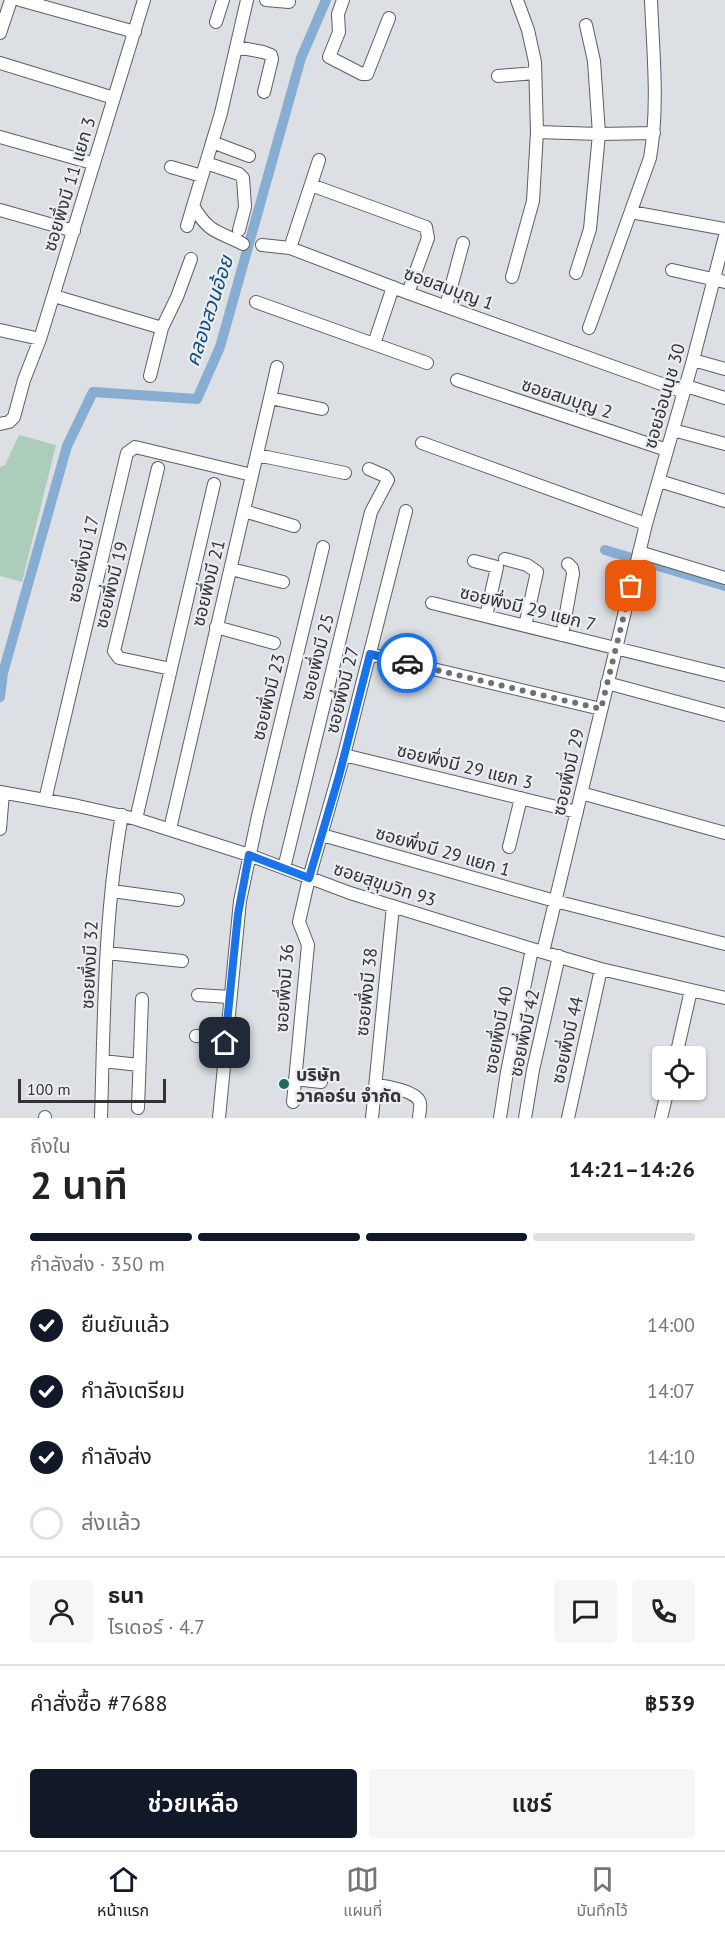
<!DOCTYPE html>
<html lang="th">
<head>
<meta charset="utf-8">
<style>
  :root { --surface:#fff; --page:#f6f6f6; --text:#222; --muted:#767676; --line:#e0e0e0; --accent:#111827 }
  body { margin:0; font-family:"PT Sans","Noto Sans Thai",sans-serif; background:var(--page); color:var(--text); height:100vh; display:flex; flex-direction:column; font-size:22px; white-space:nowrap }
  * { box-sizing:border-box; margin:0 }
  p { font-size:20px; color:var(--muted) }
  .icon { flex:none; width:33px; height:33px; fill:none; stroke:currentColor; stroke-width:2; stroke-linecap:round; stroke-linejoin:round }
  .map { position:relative; height:1118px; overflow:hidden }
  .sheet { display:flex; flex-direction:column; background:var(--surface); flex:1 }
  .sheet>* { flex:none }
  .controls { position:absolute; left:652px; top:1046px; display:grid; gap:12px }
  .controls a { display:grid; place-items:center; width:54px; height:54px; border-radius:6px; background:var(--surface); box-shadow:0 2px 4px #0004; font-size:30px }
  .scale { position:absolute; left:18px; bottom:15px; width:148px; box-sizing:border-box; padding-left:6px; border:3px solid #323335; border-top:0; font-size:16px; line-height:21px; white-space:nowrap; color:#323335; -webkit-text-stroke:4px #eaedf2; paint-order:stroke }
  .pin { position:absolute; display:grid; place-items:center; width:51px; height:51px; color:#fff; margin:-26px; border-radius:12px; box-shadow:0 3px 9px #0006 }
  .courier { position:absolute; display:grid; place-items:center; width:60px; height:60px; margin:-30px; border:4px solid #1a73e8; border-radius:50%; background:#fff; color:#222; box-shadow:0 2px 8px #0007 }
  .summary em { font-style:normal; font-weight:600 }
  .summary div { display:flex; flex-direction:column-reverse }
  .summary { display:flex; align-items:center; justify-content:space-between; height:102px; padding:0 30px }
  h1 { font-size:39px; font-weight:600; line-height:45px }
  .bar { display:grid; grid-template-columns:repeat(4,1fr); gap:9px 6px; align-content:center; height:72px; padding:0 30px }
  .bar i { height:8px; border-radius:4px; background:var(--line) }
  .bar .selected { background:var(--accent) }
  .bar p { grid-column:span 4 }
  .line { display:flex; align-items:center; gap:15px; padding:0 30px; border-top:2px solid var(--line) }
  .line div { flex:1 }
  .round { display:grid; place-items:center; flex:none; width:63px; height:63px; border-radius:6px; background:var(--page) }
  ol { padding:0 30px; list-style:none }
  li { display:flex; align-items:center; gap:18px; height:66px }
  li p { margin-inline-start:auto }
  li .icon { padding:6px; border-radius:50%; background:var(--accent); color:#fff; stroke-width:4 }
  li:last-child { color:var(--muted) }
  li i { width:33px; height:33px; border:3px solid var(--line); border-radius:50% }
  .action { display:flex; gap:12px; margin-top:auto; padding:12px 30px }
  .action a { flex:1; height:69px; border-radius:6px; background:var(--accent); color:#fff; font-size:24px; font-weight:600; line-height:69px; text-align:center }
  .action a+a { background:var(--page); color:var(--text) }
  .dock { display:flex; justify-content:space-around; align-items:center; height:84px; border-top:2px solid var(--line); background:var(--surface); font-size:16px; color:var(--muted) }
  .dock a { display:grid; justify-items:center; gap:3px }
  .dock .selected { color:var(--accent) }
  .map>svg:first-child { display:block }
  .green { fill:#adcdbb }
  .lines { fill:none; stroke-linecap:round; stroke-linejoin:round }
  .canal { stroke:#87add2; stroke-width:10 }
  .minor-casing { stroke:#5c5f63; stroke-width:14 }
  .minor { stroke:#fff; stroke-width:12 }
  .done { stroke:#6e7072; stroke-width:6; stroke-dasharray:0 10.8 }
  .route { stroke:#1a73e8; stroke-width:8 }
  .poi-dot { fill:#21695f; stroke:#eaedf2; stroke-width:2 }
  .labels { text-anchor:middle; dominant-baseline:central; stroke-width:4.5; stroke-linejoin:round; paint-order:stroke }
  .street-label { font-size:18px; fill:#323335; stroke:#eaedf2 }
  .poi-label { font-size:18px; font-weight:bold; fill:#323335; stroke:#eaedf2; text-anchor:start }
  .water-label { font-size:20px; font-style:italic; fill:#104b7a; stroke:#eaedf2 }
</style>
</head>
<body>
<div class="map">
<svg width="725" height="1118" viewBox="0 0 725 1118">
  <rect width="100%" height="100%" fill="#dce0e4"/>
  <path class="green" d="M19,435L56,445L22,582L0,576V467L5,465Z"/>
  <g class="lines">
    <path class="canal" d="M605,550L725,586
      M0,697L3,673L67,446L93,392L197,399L220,347L301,58L326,0"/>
    <defs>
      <path id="minor" d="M20,0L135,32
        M266,0L289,2
        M343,0L338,14L339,32L329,57L362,74H367L389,18
        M216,22L223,0
        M0,33L11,0
        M236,47L263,52L271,55L272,59L264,92
        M0,63L114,98
        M498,76L535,73
        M537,132L599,134L654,133
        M0,137L92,163
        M212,142L249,156
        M319,160L290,248L408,293L684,392
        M206,163L239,174L243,178L245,207L239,230
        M171,167L202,176
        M311,185L426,227L428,238L408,293
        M193,206C210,234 216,230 243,244
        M0,210L74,231
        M631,212L725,229
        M187,226L221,113L247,0
        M262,245L290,248
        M672,270L725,282
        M576,273L590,229L599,134L594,61L586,25
        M512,277L533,201L537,132L535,62L528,30L517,0
        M54,296L162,328L150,376
        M256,302L427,363
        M446,306L463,243
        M162,328L177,297L191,259
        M589,328L650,158C659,106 653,52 651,0
        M0,330L40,339L144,0
        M374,344L393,287
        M693,360L725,369
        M457,380L667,450
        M686,386L725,398
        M270,398L277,367
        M0,424L9,422L14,417L24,380L40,339
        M673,430L725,444
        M422,443L646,524
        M257,455L345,473
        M158,468L114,651L119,658L171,669
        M659,481L725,501
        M244,511L294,526
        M639,552L725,578
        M505,559L527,565L537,572L525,626
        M474,561L497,567L486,616
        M231,569L283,582
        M432,603L725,675
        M216,627L274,643
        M562,635L573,574L572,568L568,564
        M370,654L601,709
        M607,683L725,715
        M344,755L577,812
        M0,792L78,806L136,819L249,855L350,893L532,949L601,969L725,998
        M581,793L725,833
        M45,800L127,453L135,447L252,475
        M136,819L214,484
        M0,829L3,793
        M170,829L270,398L322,409
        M322,835L555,901L725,944
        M509,847L521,798
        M284,868L371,512L388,480L385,476L369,469
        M112,891L178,900
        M543,952L646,524L693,360L725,236
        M107,953L182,961
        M198,995L230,997
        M196,1036L226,1038
        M676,1056L691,990
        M103,1061L139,1065
        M295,1079L321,1082
        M376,1085C386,1086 418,1091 420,1103C421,1107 419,1114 419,1118
        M293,1102L308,945L299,922L309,878L344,755L406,511
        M138,1108L142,999
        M45,1118V1117
        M101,1118C104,1017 104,914 122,815
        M219,1118L240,901L258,816L323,547
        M372,1118L393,906
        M500,1118L507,1072L532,949
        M525,1118L533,1070L559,956
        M568,1118L601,969
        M661,1118L668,1089"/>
    </defs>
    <use href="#minor" class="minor-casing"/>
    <use href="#minor" class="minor"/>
  </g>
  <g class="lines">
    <path class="done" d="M407,663L601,709L631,586"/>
    <path class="route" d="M225,1043L238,914L249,855L309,878L339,776L370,654L407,663"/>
  </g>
  <circle class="poi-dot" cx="284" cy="1084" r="6"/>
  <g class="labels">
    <g class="street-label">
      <text transform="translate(69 184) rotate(-73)">ซอยพึ่งมี 11 แยก 3</text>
      <text transform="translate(449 288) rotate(20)">ซอยสมบุญ 1</text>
      <text transform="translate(664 396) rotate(-74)">ซอยอ่อนนุช 30</text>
      <text transform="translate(567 398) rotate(18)">ซอยสมบุญ 2</text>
      <text transform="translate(83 559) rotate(-77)">ซอยพึ่งมี 17</text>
      <text transform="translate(208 583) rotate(-76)">ซอยพึ่งมี 21</text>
      <text transform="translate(111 585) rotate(-76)">ซอยพึ่งมี 19</text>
      <text transform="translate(528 608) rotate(14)">ซอยพึ่งมี 29 แยก 7</text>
      <text transform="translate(317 657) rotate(-76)">ซอยพึ่งมี 25</text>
      <text transform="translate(342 690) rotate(-76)">ซอยพึ่งมี 27</text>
      <text transform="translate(268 697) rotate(-76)">ซอยพึ่งมี 23</text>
      <text transform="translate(465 766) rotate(14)">ซอยพึ่งมี 29 แยก 3</text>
      <text transform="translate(568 772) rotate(-77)">ซอยพึ่งมี 29</text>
      <text transform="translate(443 851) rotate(16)">ซอยพึ่งมี 29 แยก 1</text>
      <text transform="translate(385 884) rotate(18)">ซอยสุขุมวิท 93</text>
      <text transform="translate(89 965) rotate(-87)">ซอยพึ่งมี 32</text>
      <text transform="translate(284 988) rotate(-86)">ซอยพึ่งมี 36</text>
      <text transform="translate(366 992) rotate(-84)">ซอยพึ่งมี 38</text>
      <text transform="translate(498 1030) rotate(-79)">ซอยพึ่งมี 40</text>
      <text transform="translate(524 1033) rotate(-78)">ซอยพึ่งมี 42</text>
      <text transform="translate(567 1040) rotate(-77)">ซอยพึ่งมี 44</text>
    </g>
    <g class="poi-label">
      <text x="296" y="1074">บริษัท<tspan x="296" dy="21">วาคอร์น จำกัด</tspan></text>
    </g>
    <g class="water-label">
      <text transform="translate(209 311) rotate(-72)">คลองสวนอ้อย</text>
    </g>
  </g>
</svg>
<div class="controls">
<a><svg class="icon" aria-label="locate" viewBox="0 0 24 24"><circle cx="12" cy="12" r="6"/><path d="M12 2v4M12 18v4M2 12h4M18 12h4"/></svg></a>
</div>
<div class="scale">100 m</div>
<div class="pin" style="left:631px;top:586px;background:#ea580c"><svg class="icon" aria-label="bag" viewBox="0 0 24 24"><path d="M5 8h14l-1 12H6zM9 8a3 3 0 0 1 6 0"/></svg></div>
<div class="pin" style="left:225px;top:1043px;background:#1f2937"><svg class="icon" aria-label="home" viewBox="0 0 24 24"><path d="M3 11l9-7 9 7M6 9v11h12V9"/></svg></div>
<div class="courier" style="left:407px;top:663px"><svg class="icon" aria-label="car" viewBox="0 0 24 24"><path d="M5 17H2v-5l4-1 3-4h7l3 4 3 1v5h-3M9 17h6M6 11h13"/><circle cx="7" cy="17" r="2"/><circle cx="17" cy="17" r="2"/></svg></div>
</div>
<section class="sheet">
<div class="summary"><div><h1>2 นาที</h1><p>ถึงใน</p></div><em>14:21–14:26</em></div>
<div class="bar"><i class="selected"></i><i class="selected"></i><i class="selected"></i><i></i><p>กำลังส่ง · 350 m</p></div>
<ol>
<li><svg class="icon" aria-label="check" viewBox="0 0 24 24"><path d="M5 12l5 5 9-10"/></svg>ยืนยันแล้ว<p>14:00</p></li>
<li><svg class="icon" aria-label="check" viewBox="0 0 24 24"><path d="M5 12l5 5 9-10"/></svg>กำลังเตรียม<p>14:07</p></li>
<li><svg class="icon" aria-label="check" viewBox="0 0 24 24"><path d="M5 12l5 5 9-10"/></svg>กำลังส่ง<p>14:10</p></li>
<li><i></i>ส่งแล้ว</li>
</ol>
<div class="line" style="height:108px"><a class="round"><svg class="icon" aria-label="person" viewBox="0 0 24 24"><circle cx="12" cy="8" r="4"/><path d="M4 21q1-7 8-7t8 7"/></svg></a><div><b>ธนา</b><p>ไรเดอร์ · 4.7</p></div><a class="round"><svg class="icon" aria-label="chat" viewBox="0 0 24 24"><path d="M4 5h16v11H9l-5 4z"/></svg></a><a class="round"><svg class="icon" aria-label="phone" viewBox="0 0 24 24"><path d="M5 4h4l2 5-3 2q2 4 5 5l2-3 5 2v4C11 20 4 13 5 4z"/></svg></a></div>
<div class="line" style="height:78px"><div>คำสั่งซื้อ #7688</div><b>฿539</b></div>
<div class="action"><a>ช่วยเหลือ</a><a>แชร์</a></div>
</section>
<nav class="dock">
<a class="selected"><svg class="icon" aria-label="home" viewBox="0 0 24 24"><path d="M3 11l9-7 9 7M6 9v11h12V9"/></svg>หน้าแรก</a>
<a><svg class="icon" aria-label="map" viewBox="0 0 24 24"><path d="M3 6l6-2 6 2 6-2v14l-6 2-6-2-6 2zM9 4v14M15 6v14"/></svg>แผนที่</a>
<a><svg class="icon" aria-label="saved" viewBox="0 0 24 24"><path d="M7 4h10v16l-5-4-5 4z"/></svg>บันทึกไว้</a>
</nav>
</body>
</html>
